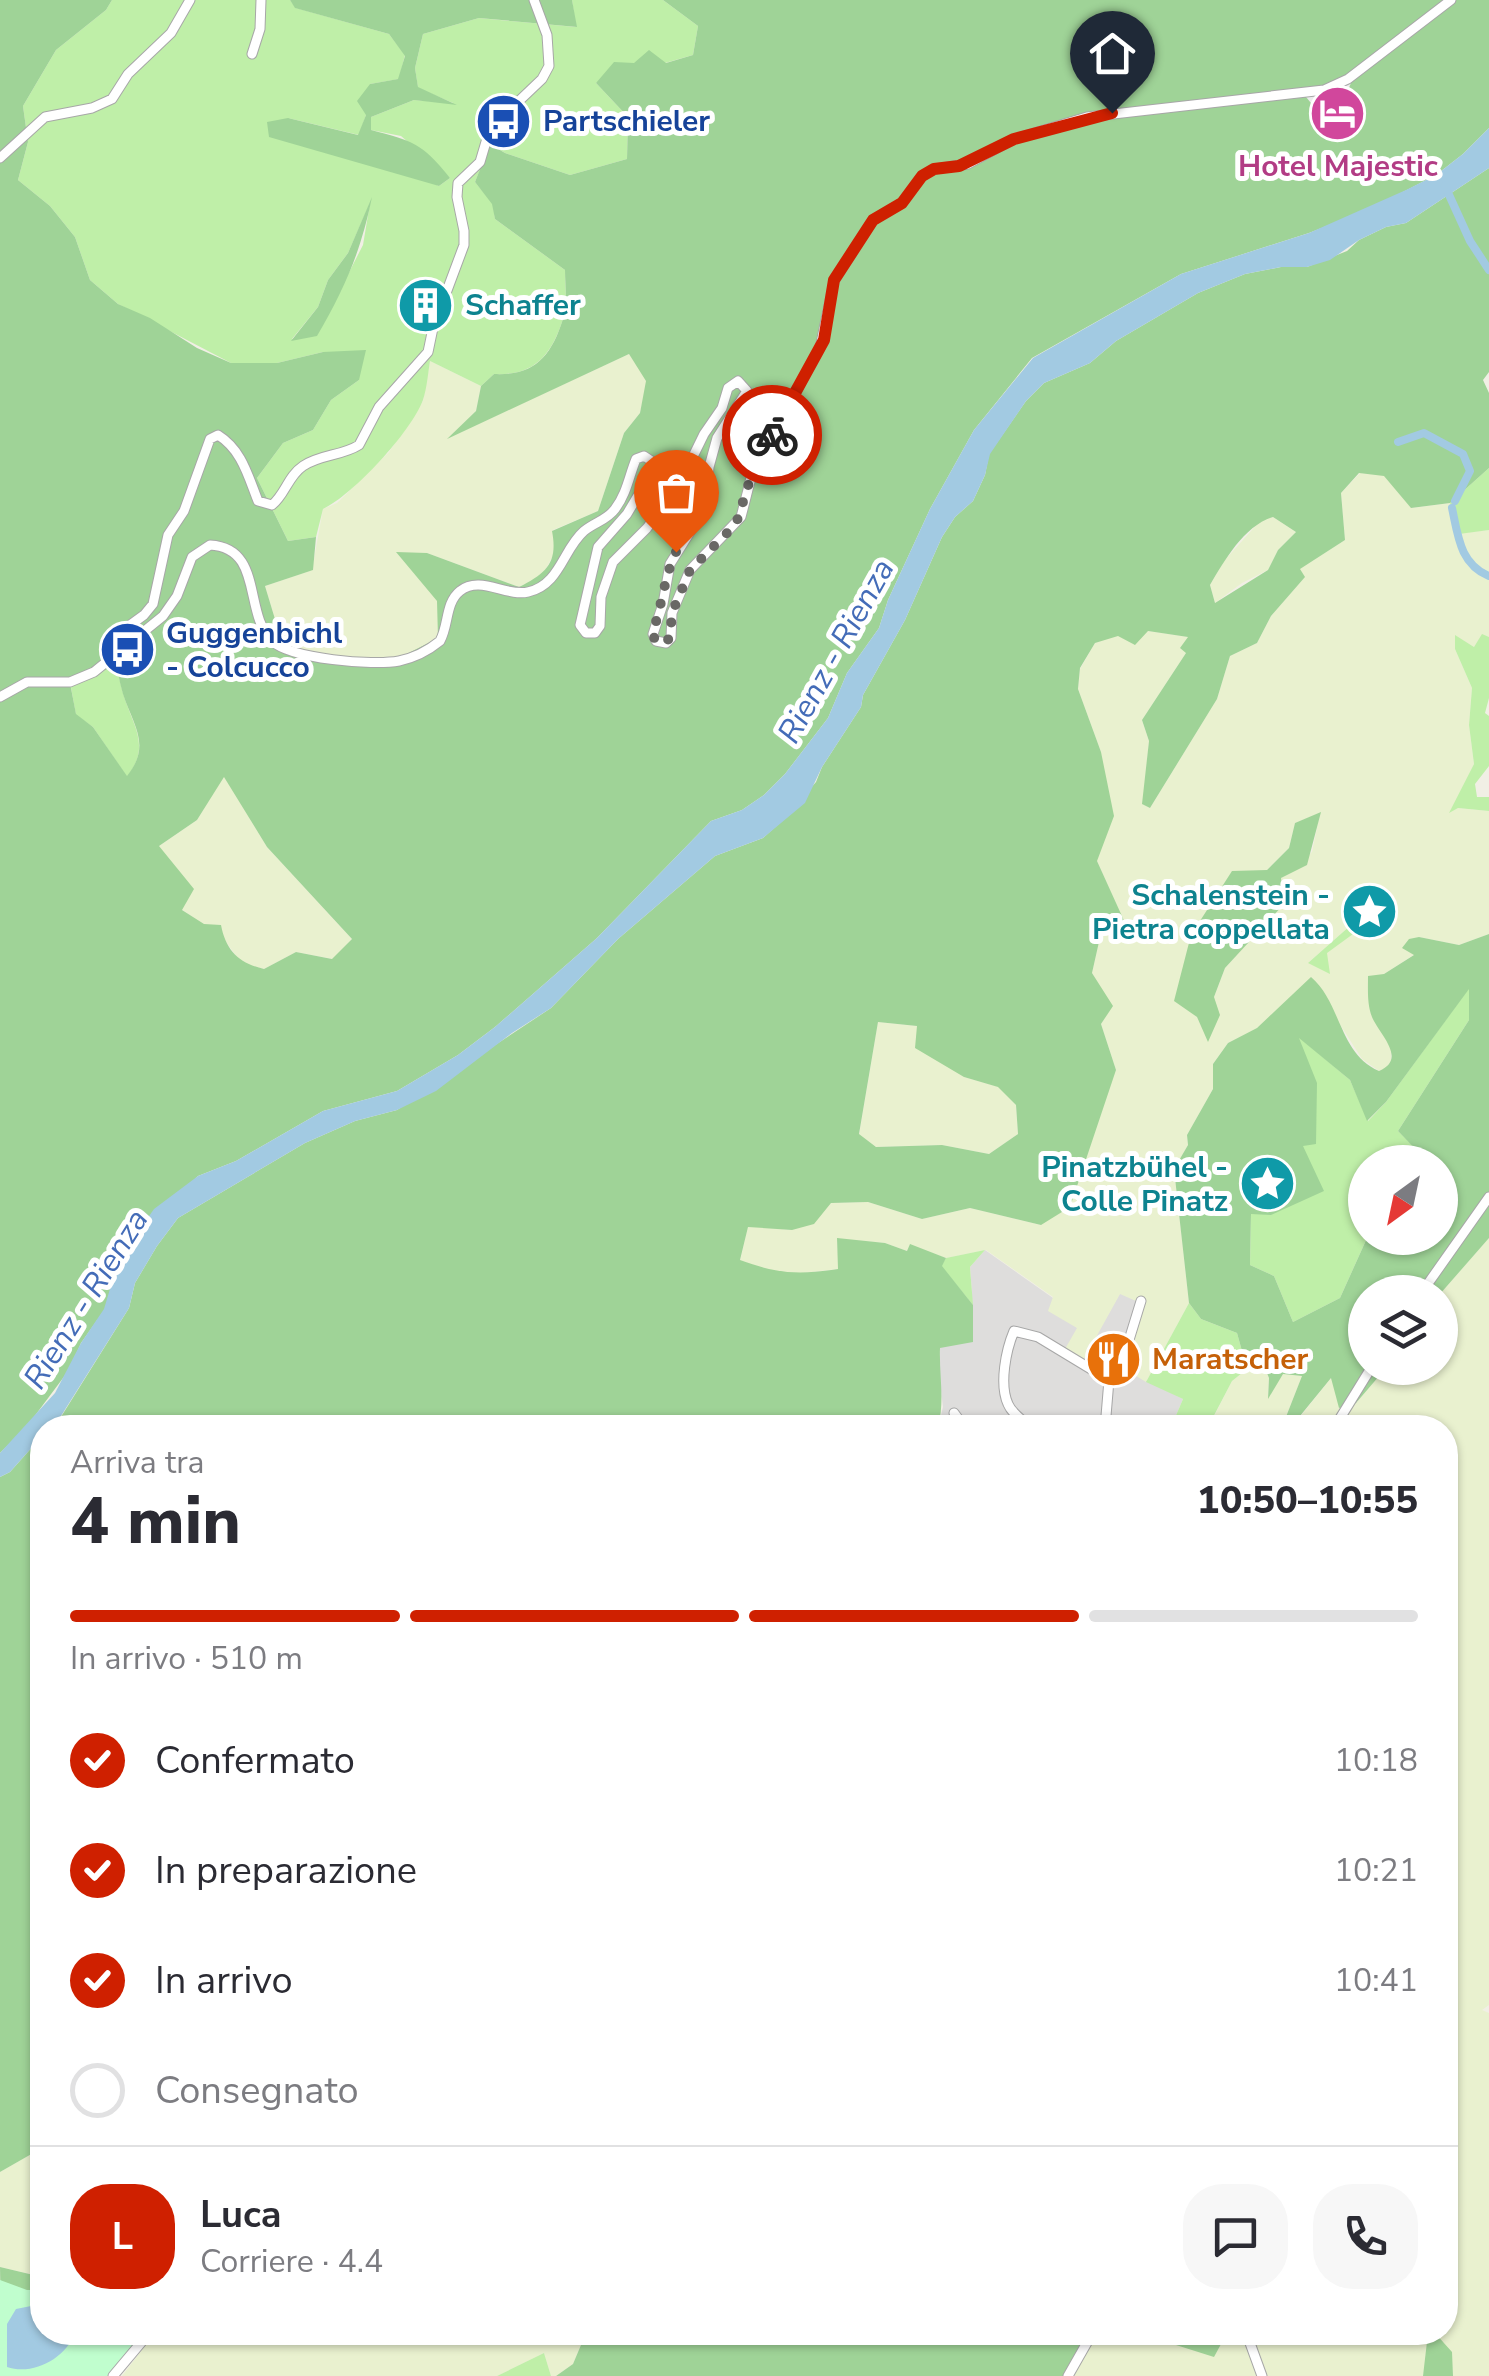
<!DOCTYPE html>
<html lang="it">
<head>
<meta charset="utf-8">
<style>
  :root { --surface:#fff; --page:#f7f7f7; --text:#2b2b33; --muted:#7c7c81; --line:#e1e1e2; --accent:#cf2000 }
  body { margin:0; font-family:"Nunito Sans",sans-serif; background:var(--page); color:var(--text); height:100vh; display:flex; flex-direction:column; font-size:38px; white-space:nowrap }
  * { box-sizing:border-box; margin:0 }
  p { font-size:32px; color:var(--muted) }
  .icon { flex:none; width:55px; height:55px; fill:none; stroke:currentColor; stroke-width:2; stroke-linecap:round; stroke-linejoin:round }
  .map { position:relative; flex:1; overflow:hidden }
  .panel { position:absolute; left:30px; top:1415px; width:1428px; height:930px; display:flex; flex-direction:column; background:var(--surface); border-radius:40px; box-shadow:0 2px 8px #0004 }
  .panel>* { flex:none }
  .needle { width:65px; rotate:213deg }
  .tools { position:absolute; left:1348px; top:1145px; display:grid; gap:20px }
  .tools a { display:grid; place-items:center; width:110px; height:110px; border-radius:50%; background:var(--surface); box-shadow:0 2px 8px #0004; font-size:50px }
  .pin { position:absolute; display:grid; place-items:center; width:85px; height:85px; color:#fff; margin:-102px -42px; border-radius:50% 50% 50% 0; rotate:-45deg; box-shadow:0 0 10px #0007 }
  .pin .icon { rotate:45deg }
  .courier { position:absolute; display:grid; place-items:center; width:100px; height:100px; margin:-50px; border:8px solid #cf2000; border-radius:50%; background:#fff; color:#222; box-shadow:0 2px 12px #0007 }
  .summary em { font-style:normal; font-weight:800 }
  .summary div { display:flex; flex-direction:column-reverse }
  .summary { display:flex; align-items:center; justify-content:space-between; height:170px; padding:0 40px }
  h1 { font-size:65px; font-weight:800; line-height:75px }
  .bar { display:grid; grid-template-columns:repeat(4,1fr); gap:15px 10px; align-content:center; height:120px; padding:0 40px }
  .bar i { height:12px; border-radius:8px; background:var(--line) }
  .bar .active { background:var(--accent) }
  .bar p { grid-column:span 4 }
  .line { display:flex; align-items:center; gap:25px; padding:0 40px; border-top:2px solid var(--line) }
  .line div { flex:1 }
  .round { display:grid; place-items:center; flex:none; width:105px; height:105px; border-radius:40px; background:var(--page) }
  ol { padding:0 40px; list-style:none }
  li { display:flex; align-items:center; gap:30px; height:110px }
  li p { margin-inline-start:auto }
  li .icon { padding:10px; border-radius:50%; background:var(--accent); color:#fff; stroke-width:4 }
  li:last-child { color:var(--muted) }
  li i { width:55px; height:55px; border:5px solid var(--line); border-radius:50% }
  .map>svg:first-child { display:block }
  .residential { fill:#dedddc }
  .farmland { fill:#e9f1cf; fill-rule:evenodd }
  .grass { fill:#bfefa8; fill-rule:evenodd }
  .forest { fill:#9fd397; fill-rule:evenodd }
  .park { fill:#c0fece }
  .parking { fill:#ececec }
  .water { fill:#a2cae2 }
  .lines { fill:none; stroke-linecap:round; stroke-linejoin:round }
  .canal { stroke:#a2cae2; stroke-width:8 }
  .minor-casing { stroke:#a7a7a7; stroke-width:11 }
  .minor { stroke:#fff; stroke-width:9 }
  .done { stroke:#696865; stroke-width:10; stroke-dasharray:0 18 }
  .route { stroke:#cf2000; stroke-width:12 }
  .labels { text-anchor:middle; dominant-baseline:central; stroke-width:10; stroke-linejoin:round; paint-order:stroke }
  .transit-label { font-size:30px; font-weight:bold; fill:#164399; stroke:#fff; text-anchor:start }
  .hotel-label { font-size:30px; font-weight:bold; fill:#b23c85; stroke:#fff }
  .culture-label { font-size:30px; font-weight:bold; fill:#0d838f; stroke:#fff; text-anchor:end }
  .food-label { font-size:30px; font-weight:bold; fill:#c56008; stroke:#fff; text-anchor:start }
  .water-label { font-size:32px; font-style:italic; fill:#446cb8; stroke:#fff }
</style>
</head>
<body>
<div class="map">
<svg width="1489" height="2376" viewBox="0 0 1489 2376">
  <rect width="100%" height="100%" fill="#f1efe5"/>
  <path class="residential" d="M985,1250L1053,1298L1077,1328L1083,1359L1120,1293L1143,1304L1123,1368L1183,1399L1171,1427L938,1428L943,1407L939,1375L940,1348L972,1292L970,1267Z"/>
  <path class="farmland" d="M629,354L647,381L640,413L624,433L598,511L553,530L556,550L542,576L519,587L427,553H397L438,601V639L391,662L321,658L281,639L265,586L312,570L323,509L337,503L389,452L423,401L430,361L481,386L476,411L450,437Z
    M1360,473L1384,475L1412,508L1450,503L1460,533L1489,530V637L1482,635L1474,647L1456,636L1455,649L1472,688L1469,725L1474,764L1451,811L1458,808L1489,811V934L1459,945L1419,937L1415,954L1384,974L1373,1019L1391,1046V1061L1386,1068L1379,1071L1362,1059L1332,1012L1271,1017L1256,1029L1228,1043L1213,1064V1089L1187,1135L1188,1145L1174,1169L1189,1303L1146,1382L1123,1368L1143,1304L1120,1294L1084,1359L1065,1349L1077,1328L1048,1311L1053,1297L986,1250L946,1258L910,1245L907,1251L885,1243L837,1239L839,1269L794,1274L772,1272L740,1261L748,1226L792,1230L831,1203L868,1202L922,1219L970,1208L1041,1225L1116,1070L1101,1024L1112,1006L1092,973L1101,933L1125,925L1097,861L1101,752L1078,689L1080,669L1095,643L1110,637L1148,631L1189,637L1186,653L1142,720L1149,741L1143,804L1150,808L1217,699L1230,656L1257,643L1271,616L1304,578L1299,569L1345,540L1341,493ZM1320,813L1312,852L1281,878L1283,904L1225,968L1214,997L1208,1040L1197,1017L1185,1007L1267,870L1289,848L1295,823ZM1360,917L1364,926L1309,963V962Z
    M1273,517L1296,532L1278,550L1268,570L1242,583L1215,603L1210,585L1224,561L1260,521Z
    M224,776L267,847L352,939L333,959L296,952L264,969L241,963L224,939L181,909L159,846L197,820Z
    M878,1022L917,1026L964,1077L999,1087L1016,1105L1018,1134L989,1154L942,1145L876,1147L859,1135Z
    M1489,1238V2005L1482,2010L1489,2013V2376H1453L1451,2353L1435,2333L1445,2332V1428H1291L1332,1377L1340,1408L1356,1403L1386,1368H1440V1294Z
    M1265,1367L1269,1378L1268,1396L1283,1374L1302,1376L1282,1427L1208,1428L1232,1381L1247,1369Z
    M42,2148V2275H34L0,2267V2172Z
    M155,2333H586L573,2364L556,2376H551L544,2353L497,2376H122Z
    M1094,2333H1192L1177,2344L1214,2356L1227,2333H1428V2354L1423,2376H1066Z"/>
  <path class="grass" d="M112,0H290L296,8L389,34L405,55L399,79L370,84L366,115L359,135L288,118L439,186L450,178L401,136L371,130V117L414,100L453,103L418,88L415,68L423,34L479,18L576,27L572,0H663L698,26L693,55L665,63H634L596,83L628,117L627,159L570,175L505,153L491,144L475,182L493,204L495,219L565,270C565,285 568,306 563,319C551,357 533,376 494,374L481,386L430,361C428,373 427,388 423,400C411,432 353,495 323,509L316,537L288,541L257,478L283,443L313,430L331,400L359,380L323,352L277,363H231L118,304L90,280L75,237L50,206L18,180L28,142L23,106L56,50L106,10ZM370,203L363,245L317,335L292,339L318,307L328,280L348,253Z
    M1489,468V530L1459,534L1450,503Z
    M1482,634L1489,637V698L1485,713L1489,716V766L1475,784L1477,797H1489V811L1458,808L1449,813L1474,764L1469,725L1472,688L1455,649V635L1474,647Z
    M114,653C117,666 119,680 123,693C132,725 152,745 127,777L93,727L76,715L70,682Z
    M1369,916L1364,926L1327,953L1330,974L1308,963L1360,917Z
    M1469,988V1020L1398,1131L1423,1156V1162H1365L1367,1238L1340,1298L1293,1322L1274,1276L1250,1265L1251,1214L1303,1146L1298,1036L1350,1080L1368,1121L1386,1102Z
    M985,1250L970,1267L973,1305L941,1266L946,1258Z
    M1189,1303L1201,1319L1237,1333L1247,1369L1232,1381L1208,1427H1171L1183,1399L1146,1382Z
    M544,2353L551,2376H497Z"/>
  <path class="forest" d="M0,0H112L106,10L56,50L23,106L28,142L18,180L50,206L75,237L90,280L118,304L150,318L197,348L231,363H277L323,352L366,350L359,380L331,400L313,430L283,443L257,478L288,541L316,537L313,570L265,586L281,639L321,658L391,662L438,638L437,601L396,552L427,553L519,587C547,573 558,562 552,531L598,511L624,433L640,413L646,381L629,354L447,439L476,411L481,386L494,374C534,376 551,357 563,319C568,306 565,285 565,270L495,219L492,204L475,182L490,144L505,153L570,175L627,159L628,117L596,83L614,62L634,63L649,50L666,63L693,55L698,26L663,0H1489V128L1463,154L1436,175L1372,208L1309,233L1181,274L1032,358L974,430L930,509L888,600L879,628L847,673L828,718L785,774L764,795L742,810L711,821L597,938L495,1027L458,1055L397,1091L323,1111L236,1161L198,1176L136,1237L119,1259L105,1309L81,1343L69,1370L28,1425L0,1453ZM114,654C117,667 119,681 123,694C133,725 152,745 127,776L93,727L76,714L70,683ZM224,777L267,847L352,939L332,959L296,952L264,969C239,963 226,951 221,925L204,924L182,910L194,889L159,846L197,820Z
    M290,0H572L577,27L479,18L423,34L415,68L418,87L457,105L414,100L371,117V130C413,141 422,143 450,178L439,186L269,137L267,122L288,118L358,135L366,115L357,101L370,84L398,79L405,56L389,34L295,8Z
    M1489,168V372L1483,380L1489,393V468L1450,503L1411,508L1384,476L1359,473L1341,493L1345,540L1300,569L1305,577L1271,616L1257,643L1230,656L1217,699L1150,808L1142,804L1149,741L1142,720L1186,653L1180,648L1188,637L1148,631L1135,645L1118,636L1095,643L1080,668L1078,689L1101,752L1114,816L1097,861L1126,925L1101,933L1092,973L1113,1006L1101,1024L1116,1070L1070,1207L1041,1225L970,1208L922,1219L868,1202L831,1203L814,1224L792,1230L748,1227L740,1260C778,1274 799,1275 838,1269L837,1238L885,1243L907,1251L910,1244L946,1258L942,1266L973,1305V1342L940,1348C939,1375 945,1401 938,1427L54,1428L129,1308L135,1283L157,1246L178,1218L305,1143L355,1121L397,1110L551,1008L618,939L715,856L763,838L782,821L816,782L822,767L861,707L863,695L905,620L942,537L955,517L973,501L985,475L989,454L1026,401L1044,383L1090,363L1116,341L1198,293L1245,274L1281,267H1307L1347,251L1359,240L1386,227L1406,223ZM1273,517L1296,532L1278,550L1268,570L1215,603L1210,585C1225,560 1244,526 1273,517ZM878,1022L917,1026L915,1048L964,1077L998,1087L1016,1105L1018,1134L989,1154L942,1145L876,1147L859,1134Z
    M372,197C361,251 345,288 317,336L291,341L318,307L328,280L348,253Z
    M1321,812L1307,865L1281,878L1284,904L1225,968L1214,997L1220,1015L1208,1042L1197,1017L1174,1001L1191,935L1232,871L1267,870L1289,848L1295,823Z
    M1489,934V1238L1440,1294L1365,1292V1368H1386L1356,1403L1339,1408L1331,1378L1291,1427H1282L1302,1376L1283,1374L1268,1399L1269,1378L1265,1368L1247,1369L1237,1333L1201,1319L1189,1303L1174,1169L1188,1145L1187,1135L1213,1089V1064L1228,1043L1257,1028L1311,977C1341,1002 1339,1054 1379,1071C1408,1059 1379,1034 1372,1017C1367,1004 1368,990 1368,976L1384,974L1414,955L1402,948L1409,939L1419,937L1459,945ZM1469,989V1020L1398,1131L1422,1156L1423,1162H1440V1238H1367L1340,1298L1293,1322L1274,1276L1250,1265L1251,1214L1271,1215L1324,1191L1303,1146L1316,1144L1317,1083L1299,1038L1350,1080L1367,1121L1386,1102Z
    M42,1436V2148L0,2172V1477L10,1472Z
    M0,2267L42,2277V2304L2,2376Z
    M586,2333H1094L1066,2376H556L573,2364Z
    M1192,2333V2332L1227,2333L1214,2357L1176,2345Z
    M1428,2333H1435L1452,2352L1453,2376H1423Z"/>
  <path class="park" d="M0,2280L27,2290H42V2332L147,2333L108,2376H0Z"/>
  <path class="parking" d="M1347,83H1351L1345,97L1316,109L1306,97Z"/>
  <path class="water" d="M1489,128V168L1406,223L1386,227L1359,240L1330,260L1307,267H1281L1245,274L1198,293L1116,341L1090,363L1044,383L1026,401L990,454L985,475L973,501L955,517L942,537L905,620L863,695L861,707L822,767L805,803L763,838L715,856L618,939L551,1008L512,1033L436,1091L397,1110L355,1121L305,1143L178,1218L157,1246L135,1283L129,1308L54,1427L42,1428V1436L10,1472L0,1477V1453L55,1393L81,1343L104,1309L119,1259L154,1209L198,1176L236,1161L323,1111L397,1091L458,1055L495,1027L597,938L711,821L742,810L764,795L785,774L828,718L847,673L879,628L888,600L930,509L974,430L1033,358L1181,274L1309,233L1406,190L1436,175L1463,154Z
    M41,2304L42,2332L75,2333C66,2358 33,2376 7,2367V2324L16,2309Z"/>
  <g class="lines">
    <path class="canal" d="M1445,186L1470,241L1489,270
      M1398,442L1424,433L1463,454L1470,471L1455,501
      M1452,508C1458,536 1460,564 1489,576"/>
    <defs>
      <path id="minor" d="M252,54L260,29L261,0
        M0,158L45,117L92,108L112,99L128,74L171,33L190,0
        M114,653L109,646L115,636L144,615L153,604L168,535L184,511L210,439L218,435C242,450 248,476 258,501L272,505C285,495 288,476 303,466C321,454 342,456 359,445L379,407L428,352L433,328L464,245V231L457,197L458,183L480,162L488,135L500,119L542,79L549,66L547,35L534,0
        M0,697L27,682H70L94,672L163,616L177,596L192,557L210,545C264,548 243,613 272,641C291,659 373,666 399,661C413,658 429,650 440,641C449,625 445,603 460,591C480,575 506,597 528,592C560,585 563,549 584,531C595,522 607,520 615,509C627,493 629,476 636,459L644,456L653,462L652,472L627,514L598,547L580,625L586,633H595L600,626L601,597L613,562L647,528L682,479L704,434L722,408L728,388L738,381L747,391L717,438L709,467L705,508L670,564L663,604L653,634L656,641L666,643L671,638L672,613L690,570L741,517L753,470L820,348L834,281L873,220L902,203L922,176L934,169L968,164L1014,139L1087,117L1324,90L1348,79L1451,0
        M1422,1292L1489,1197
        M954,1413L965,1428
        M1031,1428C1023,1420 1012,1414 1008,1404C999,1384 1006,1350 1014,1331L1038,1337L1109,1380
        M1105,1428L1109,1380L1121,1366L1141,1301
        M1334,1428L1371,1368
        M1246,2332L1262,2376
        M113,2376L150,2332
        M1068,2376L1093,2332"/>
    </defs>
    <use href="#minor" class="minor-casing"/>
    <use href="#minor" class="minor"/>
  </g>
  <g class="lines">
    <path class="done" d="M676,552C664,577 662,607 652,634L656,641L662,644L670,638L672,613L690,570L736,524L753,470L772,435"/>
    <path class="route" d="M772,435L824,340L834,280L873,220L902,203L922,176L934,169L959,166L1014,139L1112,113"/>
  </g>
  <defs>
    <symbol id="hotel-disc" viewBox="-11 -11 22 22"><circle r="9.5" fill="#d1479c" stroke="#fff"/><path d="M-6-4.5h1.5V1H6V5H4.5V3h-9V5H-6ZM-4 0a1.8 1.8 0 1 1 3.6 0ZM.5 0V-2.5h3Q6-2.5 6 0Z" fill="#fff"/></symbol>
    <symbol id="bus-disc" viewBox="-11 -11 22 22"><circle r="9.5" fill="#1a4fb4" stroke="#fff"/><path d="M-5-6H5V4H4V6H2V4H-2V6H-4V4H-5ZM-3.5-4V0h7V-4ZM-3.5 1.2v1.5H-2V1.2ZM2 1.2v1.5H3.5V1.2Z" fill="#fff"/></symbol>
    <symbol id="building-disc" viewBox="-11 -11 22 22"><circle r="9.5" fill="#0f9aa8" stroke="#fff"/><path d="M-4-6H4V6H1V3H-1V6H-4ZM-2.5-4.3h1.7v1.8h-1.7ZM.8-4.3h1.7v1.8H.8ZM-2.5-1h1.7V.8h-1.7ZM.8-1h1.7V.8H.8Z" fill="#fff"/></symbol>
    <symbol id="sight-disc" viewBox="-11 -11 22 22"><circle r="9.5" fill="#0f9aa8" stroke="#fff"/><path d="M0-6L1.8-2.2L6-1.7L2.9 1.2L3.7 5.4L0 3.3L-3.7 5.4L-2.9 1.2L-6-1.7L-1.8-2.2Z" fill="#fff"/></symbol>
    <symbol id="restaurant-disc" viewBox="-11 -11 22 22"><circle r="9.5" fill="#e8710a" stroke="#fff"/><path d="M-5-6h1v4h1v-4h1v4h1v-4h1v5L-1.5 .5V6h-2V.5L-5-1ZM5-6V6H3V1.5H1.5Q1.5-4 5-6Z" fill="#fff"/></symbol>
  </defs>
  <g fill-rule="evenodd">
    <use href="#hotel-disc" x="1306" y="82" width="63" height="63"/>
    <use href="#bus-disc" x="472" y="90" width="63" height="63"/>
    <use href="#building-disc" x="394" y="274" width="63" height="63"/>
    <use href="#bus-disc" x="96" y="618" width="63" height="63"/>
    <use href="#sight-disc" x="1338" y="880" width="63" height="63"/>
    <use href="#sight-disc" x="1236" y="1152" width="63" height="63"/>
    <use href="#restaurant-disc" x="1082" y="1328" width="63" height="63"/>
  </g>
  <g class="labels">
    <g class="transit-label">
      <text x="543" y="121">Partschieler</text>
      <text x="166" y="633">Guggenbichl<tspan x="166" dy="34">- Colcucco</tspan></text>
    </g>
    <g class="hotel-label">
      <text x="1338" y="166">Hotel Majestic</text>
    </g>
    <g class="culture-label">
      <text x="465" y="305" text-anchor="start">Schaffer</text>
      <text x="1330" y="895">Schalenstein -<tspan x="1330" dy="34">Pietra coppellata</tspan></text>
      <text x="1228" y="1167">Pinatzbühel -<tspan x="1228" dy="34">Colle Pinatz</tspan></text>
    </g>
    <g class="food-label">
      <text x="1152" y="1359">Maratscher</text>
    </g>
    <g class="water-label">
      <text transform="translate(836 651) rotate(-61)">Rienz - Rienza</text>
      <text transform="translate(86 1299) rotate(-58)">Rienz - Rienza</text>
    </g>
  </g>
</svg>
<div class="tools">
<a><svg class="needle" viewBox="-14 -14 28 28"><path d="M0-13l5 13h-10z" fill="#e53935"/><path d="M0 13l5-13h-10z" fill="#7c7c81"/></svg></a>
<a><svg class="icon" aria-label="layers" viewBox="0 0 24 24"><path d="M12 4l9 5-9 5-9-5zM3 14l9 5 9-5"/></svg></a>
</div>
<div class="pin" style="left:676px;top:552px;background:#ea580c"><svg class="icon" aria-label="bag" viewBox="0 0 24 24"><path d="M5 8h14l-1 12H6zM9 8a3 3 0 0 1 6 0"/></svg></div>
<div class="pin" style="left:1112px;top:113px;background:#1f2937"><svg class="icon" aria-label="home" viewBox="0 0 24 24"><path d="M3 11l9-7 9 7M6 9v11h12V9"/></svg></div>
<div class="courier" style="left:772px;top:435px"><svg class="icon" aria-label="bike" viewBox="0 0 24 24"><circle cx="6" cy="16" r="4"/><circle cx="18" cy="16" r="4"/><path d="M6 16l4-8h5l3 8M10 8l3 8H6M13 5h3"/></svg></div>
<section class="panel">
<div class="summary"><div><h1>4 min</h1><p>Arriva tra</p></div><em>10:50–10:55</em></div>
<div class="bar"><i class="active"></i><i class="active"></i><i class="active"></i><i></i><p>In arrivo · 510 m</p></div>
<ol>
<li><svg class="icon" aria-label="check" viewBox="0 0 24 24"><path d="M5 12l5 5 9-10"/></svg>Confermato<p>10:18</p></li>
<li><svg class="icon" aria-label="check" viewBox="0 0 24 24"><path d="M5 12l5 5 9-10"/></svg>In preparazione<p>10:21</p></li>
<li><svg class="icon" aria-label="check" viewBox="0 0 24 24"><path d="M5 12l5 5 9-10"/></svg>In arrivo<p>10:41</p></li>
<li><i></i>Consegnato</li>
</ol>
<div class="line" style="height:180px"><b class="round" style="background:var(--accent);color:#fff">L</b><div><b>Luca</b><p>Corriere · 4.4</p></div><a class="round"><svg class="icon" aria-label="chat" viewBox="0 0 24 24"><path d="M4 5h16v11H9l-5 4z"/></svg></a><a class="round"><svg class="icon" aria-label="phone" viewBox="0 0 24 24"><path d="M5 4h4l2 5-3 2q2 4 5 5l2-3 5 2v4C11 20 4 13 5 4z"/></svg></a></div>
</section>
</div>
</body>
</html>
